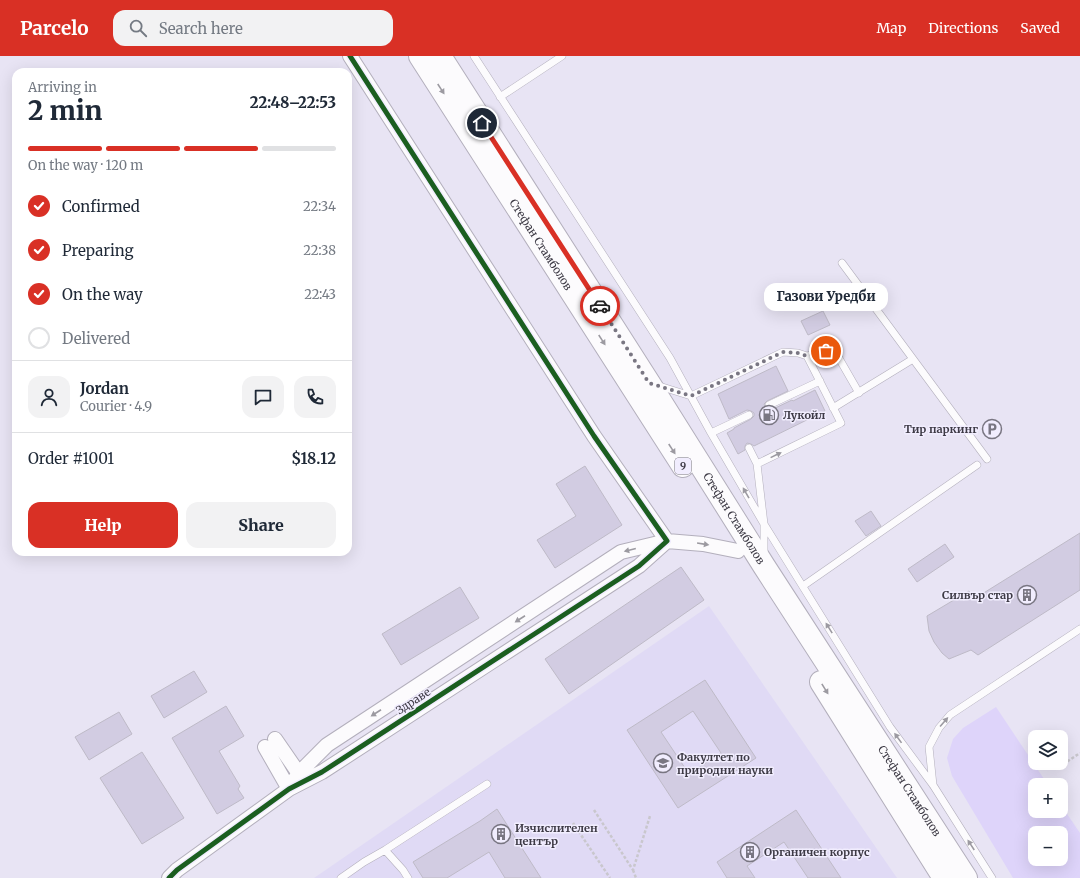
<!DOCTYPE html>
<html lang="en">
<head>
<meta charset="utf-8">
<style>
  :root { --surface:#fff; --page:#f2f2f3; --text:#1f2937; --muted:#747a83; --line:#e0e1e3; --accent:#d93025 }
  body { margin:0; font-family:Merriweather,serif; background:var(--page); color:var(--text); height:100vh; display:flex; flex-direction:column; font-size:15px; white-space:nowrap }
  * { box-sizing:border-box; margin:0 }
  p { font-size:13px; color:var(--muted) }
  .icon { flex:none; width:22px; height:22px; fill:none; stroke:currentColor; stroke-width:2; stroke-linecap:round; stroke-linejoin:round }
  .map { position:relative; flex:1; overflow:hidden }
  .panel { position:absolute; left:12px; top:12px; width:340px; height:488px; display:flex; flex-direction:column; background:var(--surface); border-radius:12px; box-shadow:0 4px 16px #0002 }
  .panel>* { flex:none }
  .buttons { position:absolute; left:1028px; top:674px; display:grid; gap:8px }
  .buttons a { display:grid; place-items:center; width:40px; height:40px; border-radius:8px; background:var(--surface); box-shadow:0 4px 16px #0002; font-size:20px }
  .pin { position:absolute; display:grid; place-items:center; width:34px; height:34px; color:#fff; margin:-17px; border:2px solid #fff; border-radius:50%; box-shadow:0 1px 4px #0007 }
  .courier { position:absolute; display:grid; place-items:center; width:40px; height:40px; margin:-20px; border:3px solid #d93025; border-radius:50%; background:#fff; color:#222; box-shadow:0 1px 5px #0007 }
  .bubble { position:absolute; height:28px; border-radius:12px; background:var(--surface); box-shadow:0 4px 16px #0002; font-size:13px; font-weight:800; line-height:28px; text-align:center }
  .headline em { font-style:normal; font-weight:800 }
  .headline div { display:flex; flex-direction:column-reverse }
  .headline { display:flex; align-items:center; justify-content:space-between; height:68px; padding:0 16px }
  h1 { font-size:26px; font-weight:800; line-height:30px }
  .bar { display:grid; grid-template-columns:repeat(4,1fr); gap:6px 4px; align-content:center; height:48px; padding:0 16px }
  .bar i { height:5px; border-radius:3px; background:var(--line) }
  .bar .active { background:var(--accent) }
  .bar p { grid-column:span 4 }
  .line { display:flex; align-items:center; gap:10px; padding:0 16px; border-top:1px solid var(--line) }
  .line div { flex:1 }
  .round { display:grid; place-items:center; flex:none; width:42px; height:42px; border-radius:12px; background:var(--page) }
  ol { padding:0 16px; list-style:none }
  li { display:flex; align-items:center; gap:12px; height:44px }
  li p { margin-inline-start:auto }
  li .icon { padding:4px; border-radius:50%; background:var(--accent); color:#fff; stroke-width:4 }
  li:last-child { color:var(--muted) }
  li i { width:22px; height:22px; border:2px solid var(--line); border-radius:50% }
  .button { display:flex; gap:8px; margin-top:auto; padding:8px 16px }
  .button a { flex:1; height:46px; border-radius:12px; background:var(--accent); color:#fff; font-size:16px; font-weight:800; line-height:46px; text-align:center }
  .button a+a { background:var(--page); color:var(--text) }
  header { display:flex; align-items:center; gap:24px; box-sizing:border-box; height:56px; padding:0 20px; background:var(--accent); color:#fff }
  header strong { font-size:19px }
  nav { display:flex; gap:22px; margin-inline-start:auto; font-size:14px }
  .search { width:280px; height:36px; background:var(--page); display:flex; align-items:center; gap:10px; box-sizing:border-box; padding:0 14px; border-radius:12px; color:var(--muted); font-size:15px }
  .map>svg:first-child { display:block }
  .built { fill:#e0daf5 }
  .green { fill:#ded4fa; fill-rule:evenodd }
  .building { fill:#d2cce2; stroke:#bebac7; fill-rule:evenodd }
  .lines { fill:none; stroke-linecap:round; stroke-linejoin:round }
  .lane-casing { stroke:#b3afbc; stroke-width:8 }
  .street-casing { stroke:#b3afbc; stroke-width:16 }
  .highway-casing { stroke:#b3afbc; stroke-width:24 }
  .path { stroke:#c9c7cd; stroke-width:2.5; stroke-dasharray:3 2; stroke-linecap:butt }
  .lane { stroke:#fcfbfd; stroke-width:7 }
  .street { stroke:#fcfbfd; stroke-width:14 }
  .highway { stroke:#fcfbfd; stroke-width:22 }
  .cycleway-casing { stroke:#f1edfe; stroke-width:8 }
  .cycleway { stroke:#1b5e20; stroke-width:5 }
  .oneway { fill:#9c9aa1 }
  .done { stroke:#797682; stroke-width:4; stroke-dasharray:0 7.2 }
  .route { stroke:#d93025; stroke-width:5 }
  .labels { text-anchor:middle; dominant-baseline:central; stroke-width:3; stroke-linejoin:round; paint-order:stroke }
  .shield { fill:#f1edfe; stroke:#73707c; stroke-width:1 }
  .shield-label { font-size:10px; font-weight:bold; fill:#3d3a45 }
  .street-label { font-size:11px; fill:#3d3a45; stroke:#f1edfe }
  .poi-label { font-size:11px; font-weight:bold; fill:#3d3a45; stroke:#f1edfe; text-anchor:start }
</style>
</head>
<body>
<header>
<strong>Parcelo</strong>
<div class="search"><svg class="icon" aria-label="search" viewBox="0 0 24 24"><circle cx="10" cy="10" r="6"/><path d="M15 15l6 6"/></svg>Search here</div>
<nav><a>Map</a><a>Directions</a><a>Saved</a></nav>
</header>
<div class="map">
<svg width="1080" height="822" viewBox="0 0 1080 822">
  <rect width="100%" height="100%" fill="#e8e4f4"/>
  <path class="built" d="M709,550L897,822H314Z"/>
  <path class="green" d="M996,651L1048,729H1035V755H1061V749L1080,777V822H1013L952,720L947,702L953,683L963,672ZM1035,777H1061V803H1035Z"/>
  <path class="building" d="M823,255L830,269L808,279L801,265Z
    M776,310L788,335L767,345L764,348L766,353L771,354L792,344L793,345L815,334L825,355L754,390L751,388L747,387L745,390V394L738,398L727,377L734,373V372L751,363L754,360V357L751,355L747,354L729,363L718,338Z
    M585,410L622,469L555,512L537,484L576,460L556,428Z
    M871,455L881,470L866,480L855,465Z
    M1080,477V534L978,599L971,594L949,603L942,597L934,586L929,575L927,560L969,535L974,543Z
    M945,488L954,501L917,526L908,513Z
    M681,511L704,544L569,638L545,603Z
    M460,531L479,562L401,609L382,578Z
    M194,615L207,636L164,662L151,640Z
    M705,624L756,702L678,752L627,674ZM693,655L721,697L689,718L661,676Z
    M226,650L244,680L219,695L240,730L238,733L244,742L217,758L172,682Z
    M119,656L132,678L89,704L75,681Z
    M142,696L184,762L142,788L100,722Z
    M497,753L541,822H505L489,796L447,822H423L413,806L480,765Z
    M796,754L841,822H808L784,786L747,810L755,822H727L717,806Z"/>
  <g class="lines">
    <defs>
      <path id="lane" d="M474,0L670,302L711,377L764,468L890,671L933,729L992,822
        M500,41L562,0
        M842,207L987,403
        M807,300C817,297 826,293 836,297L859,337
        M656,329L691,340L783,296L798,297L807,300L841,367L757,408L764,468V498
        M769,349L820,325
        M833,352L913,303
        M711,377L749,359
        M749,392L757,408
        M803,530L977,409
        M933,729L929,691L939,672L950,659L1080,573
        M385,794L403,814L408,822
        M341,822L364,806L385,794L487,728"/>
      <path id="street" d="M350,0L594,380L667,485
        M275,683L304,725
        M265,691L289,733
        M289,732L299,717L327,689L621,496L667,485L703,488L738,495
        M169,822L177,814L289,733L322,716L639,510L667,485"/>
      <g id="highway">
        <path id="s1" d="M420,0L683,410"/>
        <path id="s2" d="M440,0L649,327L764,510L966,822"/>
        <path d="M821,626L944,822"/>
      </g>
    </defs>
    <use href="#lane" class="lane-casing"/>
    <use href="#street" class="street-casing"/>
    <use href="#highway" class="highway-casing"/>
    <path class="path" d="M1059,711L1080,697
      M594,754L633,814L650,760
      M573,767L610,822
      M633,814L636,822"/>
    <use href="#lane" class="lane"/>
    <use href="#street" class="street"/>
    <use href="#highway" class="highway"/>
    <defs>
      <path id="cycleway" d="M169,822L177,814L289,733L322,716L639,510L667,485L594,380L350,0"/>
    </defs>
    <use href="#cycleway" class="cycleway-casing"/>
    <use href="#cycleway" class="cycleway"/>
  </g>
  <defs><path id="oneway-solid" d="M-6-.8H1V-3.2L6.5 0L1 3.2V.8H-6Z"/></defs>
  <g class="oneway">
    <use href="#oneway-solid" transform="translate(441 33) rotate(57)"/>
    <use href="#oneway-solid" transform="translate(602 284) rotate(57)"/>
    <use href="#oneway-solid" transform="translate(672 393) rotate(57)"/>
    <use href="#oneway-solid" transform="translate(776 399) rotate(-26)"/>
    <use href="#oneway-solid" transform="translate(746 437) rotate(-120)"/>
    <use href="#oneway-solid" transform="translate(703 488) rotate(9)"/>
    <use href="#oneway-solid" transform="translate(630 494) rotate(166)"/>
    <use href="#oneway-solid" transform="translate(520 563) rotate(147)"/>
    <use href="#oneway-solid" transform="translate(829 572) rotate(-122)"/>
    <use href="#oneway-solid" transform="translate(825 633) rotate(58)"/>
    <use href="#oneway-solid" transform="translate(376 657) rotate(147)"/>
    <use href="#oneway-solid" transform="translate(944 666) rotate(-49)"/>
    <use href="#oneway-solid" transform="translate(898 682) rotate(-126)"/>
    <use href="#oneway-solid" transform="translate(971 789) rotate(-123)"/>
  </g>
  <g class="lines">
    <path class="done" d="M600,250L649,327L691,340L783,296L798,297L807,300L826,295"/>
    <path class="route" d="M482,67L600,250"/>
  </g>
  <defs>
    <symbol id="fuel-ring" viewBox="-11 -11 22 22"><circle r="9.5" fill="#f1edfe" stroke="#797682" stroke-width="1.5"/><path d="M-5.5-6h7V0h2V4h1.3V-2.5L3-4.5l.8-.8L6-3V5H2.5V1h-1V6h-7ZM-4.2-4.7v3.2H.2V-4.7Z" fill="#797682"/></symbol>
    <symbol id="parking-ring" viewBox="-11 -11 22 22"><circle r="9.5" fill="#f1edfe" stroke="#797682" stroke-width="1.5"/><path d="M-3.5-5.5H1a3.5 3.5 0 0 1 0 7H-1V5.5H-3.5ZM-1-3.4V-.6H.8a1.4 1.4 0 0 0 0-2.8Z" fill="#797682"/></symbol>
    <symbol id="building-ring" viewBox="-11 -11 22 22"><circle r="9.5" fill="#f1edfe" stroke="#797682" stroke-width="1.5"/><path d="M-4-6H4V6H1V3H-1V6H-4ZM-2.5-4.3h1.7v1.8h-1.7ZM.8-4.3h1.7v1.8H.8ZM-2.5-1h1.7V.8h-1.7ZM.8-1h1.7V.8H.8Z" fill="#797682"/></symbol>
    <symbol id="university-ring" viewBox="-11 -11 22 22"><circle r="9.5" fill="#f1edfe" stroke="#797682" stroke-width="1.5"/><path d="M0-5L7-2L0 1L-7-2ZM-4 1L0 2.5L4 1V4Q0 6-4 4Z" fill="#797682"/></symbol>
  </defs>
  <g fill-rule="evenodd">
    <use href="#fuel-ring" x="758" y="348" width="22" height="22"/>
    <use href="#parking-ring" x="981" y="362" width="22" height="22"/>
    <use href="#building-ring" x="1016" y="528" width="22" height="22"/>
    <use href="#university-ring" x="652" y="696" width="22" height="22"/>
    <use href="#building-ring" x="490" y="767" width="22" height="22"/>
    <use href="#building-ring" x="739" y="785" width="22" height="22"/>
  </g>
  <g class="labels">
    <rect class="shield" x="675" y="402" width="16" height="16" rx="3"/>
    <g class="shield-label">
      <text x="683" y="410">9</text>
    </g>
    <g class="street-label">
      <text stroke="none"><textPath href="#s1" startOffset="224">Стефан Стамболов</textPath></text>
      <text stroke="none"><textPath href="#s2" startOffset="548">Стефан Стамболов</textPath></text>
      <text transform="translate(413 645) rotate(-33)">Здраве</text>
      <text stroke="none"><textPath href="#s2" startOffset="872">Стефан Стамболов</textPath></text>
    </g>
    <g class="poi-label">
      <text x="783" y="359">Лукойл</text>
      <text x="978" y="373" text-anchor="end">Тир паркинг</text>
      <text x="1013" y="539" text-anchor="end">Силвър стар</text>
      <text x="677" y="701">Факултет по<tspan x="677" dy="13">природни науки</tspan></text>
      <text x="515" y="772">Изчислителен<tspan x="515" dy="13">център</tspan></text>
      <text x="764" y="796">Органичен корпус</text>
    </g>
  </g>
</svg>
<div class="buttons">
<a><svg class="icon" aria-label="layers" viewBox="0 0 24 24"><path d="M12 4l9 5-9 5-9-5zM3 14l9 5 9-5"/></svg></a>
<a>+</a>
<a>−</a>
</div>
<div class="pin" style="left:826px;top:295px;background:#ea580c"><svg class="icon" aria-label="bag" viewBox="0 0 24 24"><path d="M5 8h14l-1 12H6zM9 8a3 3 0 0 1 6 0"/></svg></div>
<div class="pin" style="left:482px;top:67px;background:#1f2937"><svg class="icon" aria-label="home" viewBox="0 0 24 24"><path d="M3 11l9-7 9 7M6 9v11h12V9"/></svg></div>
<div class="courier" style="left:600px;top:250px"><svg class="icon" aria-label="car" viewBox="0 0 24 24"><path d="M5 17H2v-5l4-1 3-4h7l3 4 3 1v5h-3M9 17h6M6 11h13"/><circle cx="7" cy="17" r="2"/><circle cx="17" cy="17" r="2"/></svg></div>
<div class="bubble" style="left:764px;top:227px;width:124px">Газови Уредби</div>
<section class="panel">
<div class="headline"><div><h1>2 min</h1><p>Arriving in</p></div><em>22:48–22:53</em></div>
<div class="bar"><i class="active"></i><i class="active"></i><i class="active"></i><i></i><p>On the way · 120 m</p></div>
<ol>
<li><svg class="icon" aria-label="check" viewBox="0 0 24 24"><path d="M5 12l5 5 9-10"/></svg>Confirmed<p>22:34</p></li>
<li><svg class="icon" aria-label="check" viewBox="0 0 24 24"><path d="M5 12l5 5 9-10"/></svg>Preparing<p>22:38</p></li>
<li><svg class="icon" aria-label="check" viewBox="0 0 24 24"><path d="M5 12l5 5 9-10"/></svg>On the way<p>22:43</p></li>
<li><i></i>Delivered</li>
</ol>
<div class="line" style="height:72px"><a class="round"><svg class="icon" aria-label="person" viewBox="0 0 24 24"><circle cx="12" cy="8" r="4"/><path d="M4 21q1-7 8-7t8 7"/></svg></a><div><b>Jordan</b><p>Courier · 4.9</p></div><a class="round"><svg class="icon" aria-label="chat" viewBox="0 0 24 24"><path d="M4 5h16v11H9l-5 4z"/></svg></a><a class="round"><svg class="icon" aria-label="phone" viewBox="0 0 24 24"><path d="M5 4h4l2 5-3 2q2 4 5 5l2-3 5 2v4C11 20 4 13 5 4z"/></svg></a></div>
<div class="line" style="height:52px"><div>Order #1001</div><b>$18.12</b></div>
<div class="button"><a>Help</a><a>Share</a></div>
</section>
</div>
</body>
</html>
